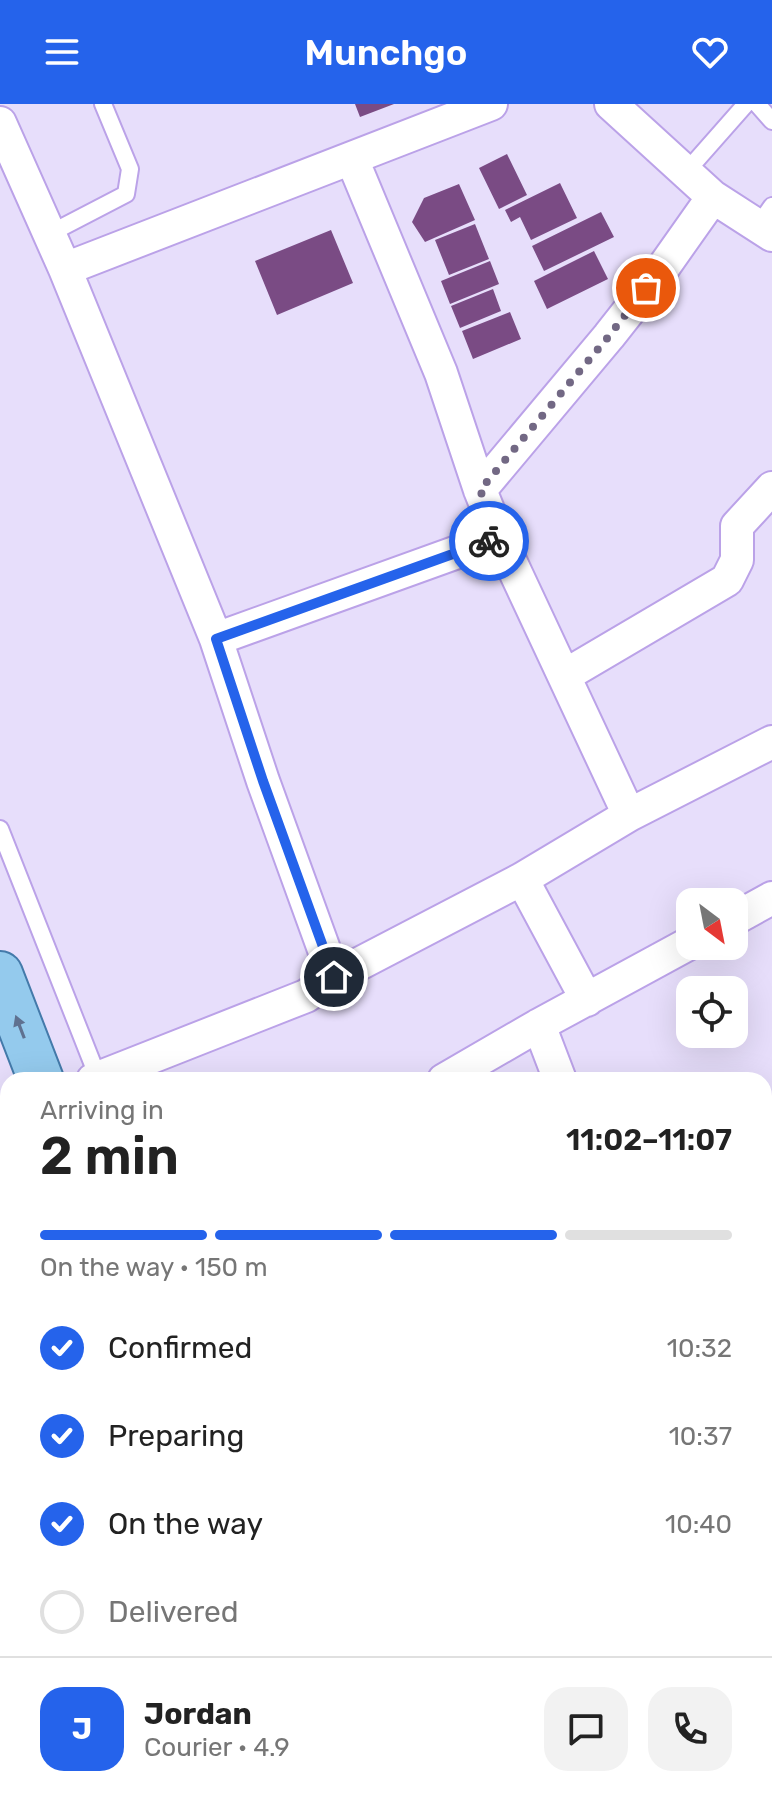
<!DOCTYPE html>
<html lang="en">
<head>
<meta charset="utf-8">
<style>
  :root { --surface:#fff; --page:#f2f2f2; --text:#222; --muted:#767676; --line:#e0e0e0; --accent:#2563eb }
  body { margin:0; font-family:Rubik,sans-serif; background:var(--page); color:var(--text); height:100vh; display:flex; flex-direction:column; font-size:30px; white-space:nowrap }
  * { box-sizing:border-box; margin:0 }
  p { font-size:26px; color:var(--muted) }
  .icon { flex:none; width:44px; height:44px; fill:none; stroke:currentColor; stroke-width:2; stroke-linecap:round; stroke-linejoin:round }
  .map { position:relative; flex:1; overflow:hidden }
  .details { position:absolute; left:0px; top:968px; width:772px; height:746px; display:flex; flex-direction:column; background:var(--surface); border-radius:24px 24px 0 0; box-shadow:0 8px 32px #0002 }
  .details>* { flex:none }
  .needle { width:52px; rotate:148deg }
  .buttons { position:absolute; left:676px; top:784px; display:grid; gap:16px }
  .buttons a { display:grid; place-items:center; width:72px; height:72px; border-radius:16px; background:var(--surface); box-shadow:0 8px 32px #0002; font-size:40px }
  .pin { position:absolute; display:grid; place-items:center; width:68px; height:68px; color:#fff; margin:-34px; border:4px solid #fff; border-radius:50%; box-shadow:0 2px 8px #0007 }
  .courier { position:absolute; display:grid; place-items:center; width:80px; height:80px; margin:-40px; border:6px solid #2563eb; border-radius:50%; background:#fff; color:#222; box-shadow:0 2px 10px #0007 }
  .headline em { font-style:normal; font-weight:600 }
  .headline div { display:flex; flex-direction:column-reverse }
  .headline { display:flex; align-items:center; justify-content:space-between; height:136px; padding:0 40px }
  h1 { font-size:52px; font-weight:600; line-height:60px }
  .bar { display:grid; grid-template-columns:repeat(4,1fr); gap:12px 8px; align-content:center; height:96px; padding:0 40px }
  .bar i { height:10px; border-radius:6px; background:var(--line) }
  .bar .active { background:var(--accent) }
  .bar p { grid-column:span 4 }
  .line { display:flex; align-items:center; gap:20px; padding:0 40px; border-top:2px solid var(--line) }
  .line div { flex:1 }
  .round { display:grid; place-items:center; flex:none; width:84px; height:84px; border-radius:24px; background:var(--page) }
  ol { padding:0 40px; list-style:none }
  li { display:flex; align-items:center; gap:24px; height:88px }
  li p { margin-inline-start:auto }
  li .icon { padding:8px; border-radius:50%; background:var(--accent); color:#fff; stroke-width:4 }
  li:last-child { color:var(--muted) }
  li i { width:44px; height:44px; border:4px solid var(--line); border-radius:50% }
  header { display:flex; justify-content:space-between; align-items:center; height:104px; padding:0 40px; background:var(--accent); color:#fff; font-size:36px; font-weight:600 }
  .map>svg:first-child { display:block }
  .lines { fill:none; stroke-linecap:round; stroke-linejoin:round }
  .river { stroke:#87a207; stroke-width:52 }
  .building { fill:#7a4b84 }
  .lane-casing { stroke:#bba2e8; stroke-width:20 }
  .street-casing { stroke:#bba2e8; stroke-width:36 }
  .secondary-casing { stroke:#bba2e8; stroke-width:48 }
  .primary-casing { stroke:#447aaa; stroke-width:48 }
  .lane { stroke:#fff; stroke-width:16 }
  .street { stroke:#fff; stroke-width:32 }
  .secondary { stroke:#fff; stroke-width:44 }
  .primary { stroke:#94caed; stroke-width:44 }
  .oneway { fill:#5f7190 }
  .done { stroke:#726884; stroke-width:8; stroke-dasharray:0 14.4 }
  .route { stroke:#2563eb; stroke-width:10 }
</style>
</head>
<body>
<header><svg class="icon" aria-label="menu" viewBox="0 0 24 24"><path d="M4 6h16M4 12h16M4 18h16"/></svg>Munchgo<svg class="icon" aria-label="heart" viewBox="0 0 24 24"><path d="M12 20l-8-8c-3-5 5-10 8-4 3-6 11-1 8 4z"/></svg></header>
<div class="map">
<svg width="772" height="1713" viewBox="0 0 772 1713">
  <rect width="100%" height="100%" fill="#e7defb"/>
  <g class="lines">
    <path class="river" d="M0,1493L8,1516
      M67,1706L69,1713"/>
  </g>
  <path class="building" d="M355,0H394L360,13Z
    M507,50L527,91L499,105L479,64Z
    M560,79L577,114L531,136L520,113L511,118L505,106Z
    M459,80L475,116L425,138L412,118L424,94Z
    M601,108L614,133L544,167L532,142Z
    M475,120L489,155L449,171L435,136Z
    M331,126L353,179L277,211L255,157Z
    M594,147L608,175L547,205L534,177Z
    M490,157L499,180L450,200L441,177Z
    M493,185L501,207L460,224L451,202Z
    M510,208L521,235L473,255L462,227Z"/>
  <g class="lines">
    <defs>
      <path id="lane" d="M757,0L772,17
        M686,68L746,0
        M758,122L772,102
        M49,130L126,90L130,65L103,0
        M0,725L99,976
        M395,1706L398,1713"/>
      <path id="street" d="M611,0L713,93L772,131
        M0,19L65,165L216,535L263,677L334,873
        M352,55L441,269L480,386L499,433L629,711
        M65,165L491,0
        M480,386L609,232L665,161L713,93
        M216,535L499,433
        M564,572L727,476L737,456V422L772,384
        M522,775L587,896
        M734,815L772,794
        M539,921L560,976
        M93,976L306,892L334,873L522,775L629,711L772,638
        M444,976L539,921L690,839
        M0,1015L8,1012
        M764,1039L766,1026L772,1012
        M764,1130L772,1135
        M764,1178L765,1213L772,1235
        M764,1471L772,1472"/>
      <path id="secondary" d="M764,1633L772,1635"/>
      <path id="primary" d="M0,870L41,976
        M0,1050L8,1070
        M264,1706L267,1713
        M334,1706L337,1713"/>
    </defs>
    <use href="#lane" class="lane-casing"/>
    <use href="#street" class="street-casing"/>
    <use href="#secondary" class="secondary-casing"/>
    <use href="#primary" class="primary-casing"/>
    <use href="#lane" class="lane"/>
    <use href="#street" class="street"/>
    <use href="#secondary" class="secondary"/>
    <use href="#primary" class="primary"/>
  </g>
  <defs><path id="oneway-solid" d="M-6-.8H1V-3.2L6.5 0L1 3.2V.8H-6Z" transform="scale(2)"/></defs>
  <use class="oneway" href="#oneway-solid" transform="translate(20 923) rotate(-111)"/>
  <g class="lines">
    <path class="done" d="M489,437L499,433L480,386L609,232L646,184"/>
    <path class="route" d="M334,873L263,677L216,535L489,437"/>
  </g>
</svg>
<div class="buttons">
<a><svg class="needle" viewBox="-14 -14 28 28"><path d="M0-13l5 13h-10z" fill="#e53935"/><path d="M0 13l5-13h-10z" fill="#767676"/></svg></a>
<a><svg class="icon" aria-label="locate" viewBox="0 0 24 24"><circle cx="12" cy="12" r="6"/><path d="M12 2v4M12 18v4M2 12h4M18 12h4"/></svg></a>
</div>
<div class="pin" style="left:646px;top:184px;background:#ea580c"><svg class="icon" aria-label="bag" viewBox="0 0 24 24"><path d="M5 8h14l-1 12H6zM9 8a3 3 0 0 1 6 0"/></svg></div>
<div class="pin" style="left:334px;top:873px;background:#1f2937"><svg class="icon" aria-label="home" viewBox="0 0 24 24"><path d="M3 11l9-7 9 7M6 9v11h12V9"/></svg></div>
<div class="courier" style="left:489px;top:437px"><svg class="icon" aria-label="bike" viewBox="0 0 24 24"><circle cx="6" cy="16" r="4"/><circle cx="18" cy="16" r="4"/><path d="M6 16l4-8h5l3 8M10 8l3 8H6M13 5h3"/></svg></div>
<section class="details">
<div class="headline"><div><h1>2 min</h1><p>Arriving in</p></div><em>11:02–11:07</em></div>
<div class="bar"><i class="active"></i><i class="active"></i><i class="active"></i><i></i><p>On the way · 150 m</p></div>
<ol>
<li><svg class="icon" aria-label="check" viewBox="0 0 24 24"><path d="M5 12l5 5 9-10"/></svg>Confirmed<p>10:32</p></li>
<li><svg class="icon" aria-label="check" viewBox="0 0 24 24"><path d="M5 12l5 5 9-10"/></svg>Preparing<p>10:37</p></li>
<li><svg class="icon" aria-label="check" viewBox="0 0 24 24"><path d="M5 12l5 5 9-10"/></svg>On the way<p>10:40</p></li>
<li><i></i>Delivered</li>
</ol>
<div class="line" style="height:144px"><b class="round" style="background:var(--accent);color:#fff">J</b><div><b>Jordan</b><p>Courier · 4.9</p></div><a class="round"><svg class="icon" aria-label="chat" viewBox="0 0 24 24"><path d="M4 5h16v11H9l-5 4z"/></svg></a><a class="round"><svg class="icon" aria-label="phone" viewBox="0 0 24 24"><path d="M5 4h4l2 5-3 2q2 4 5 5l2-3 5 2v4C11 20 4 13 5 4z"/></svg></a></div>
</section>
</div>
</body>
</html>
